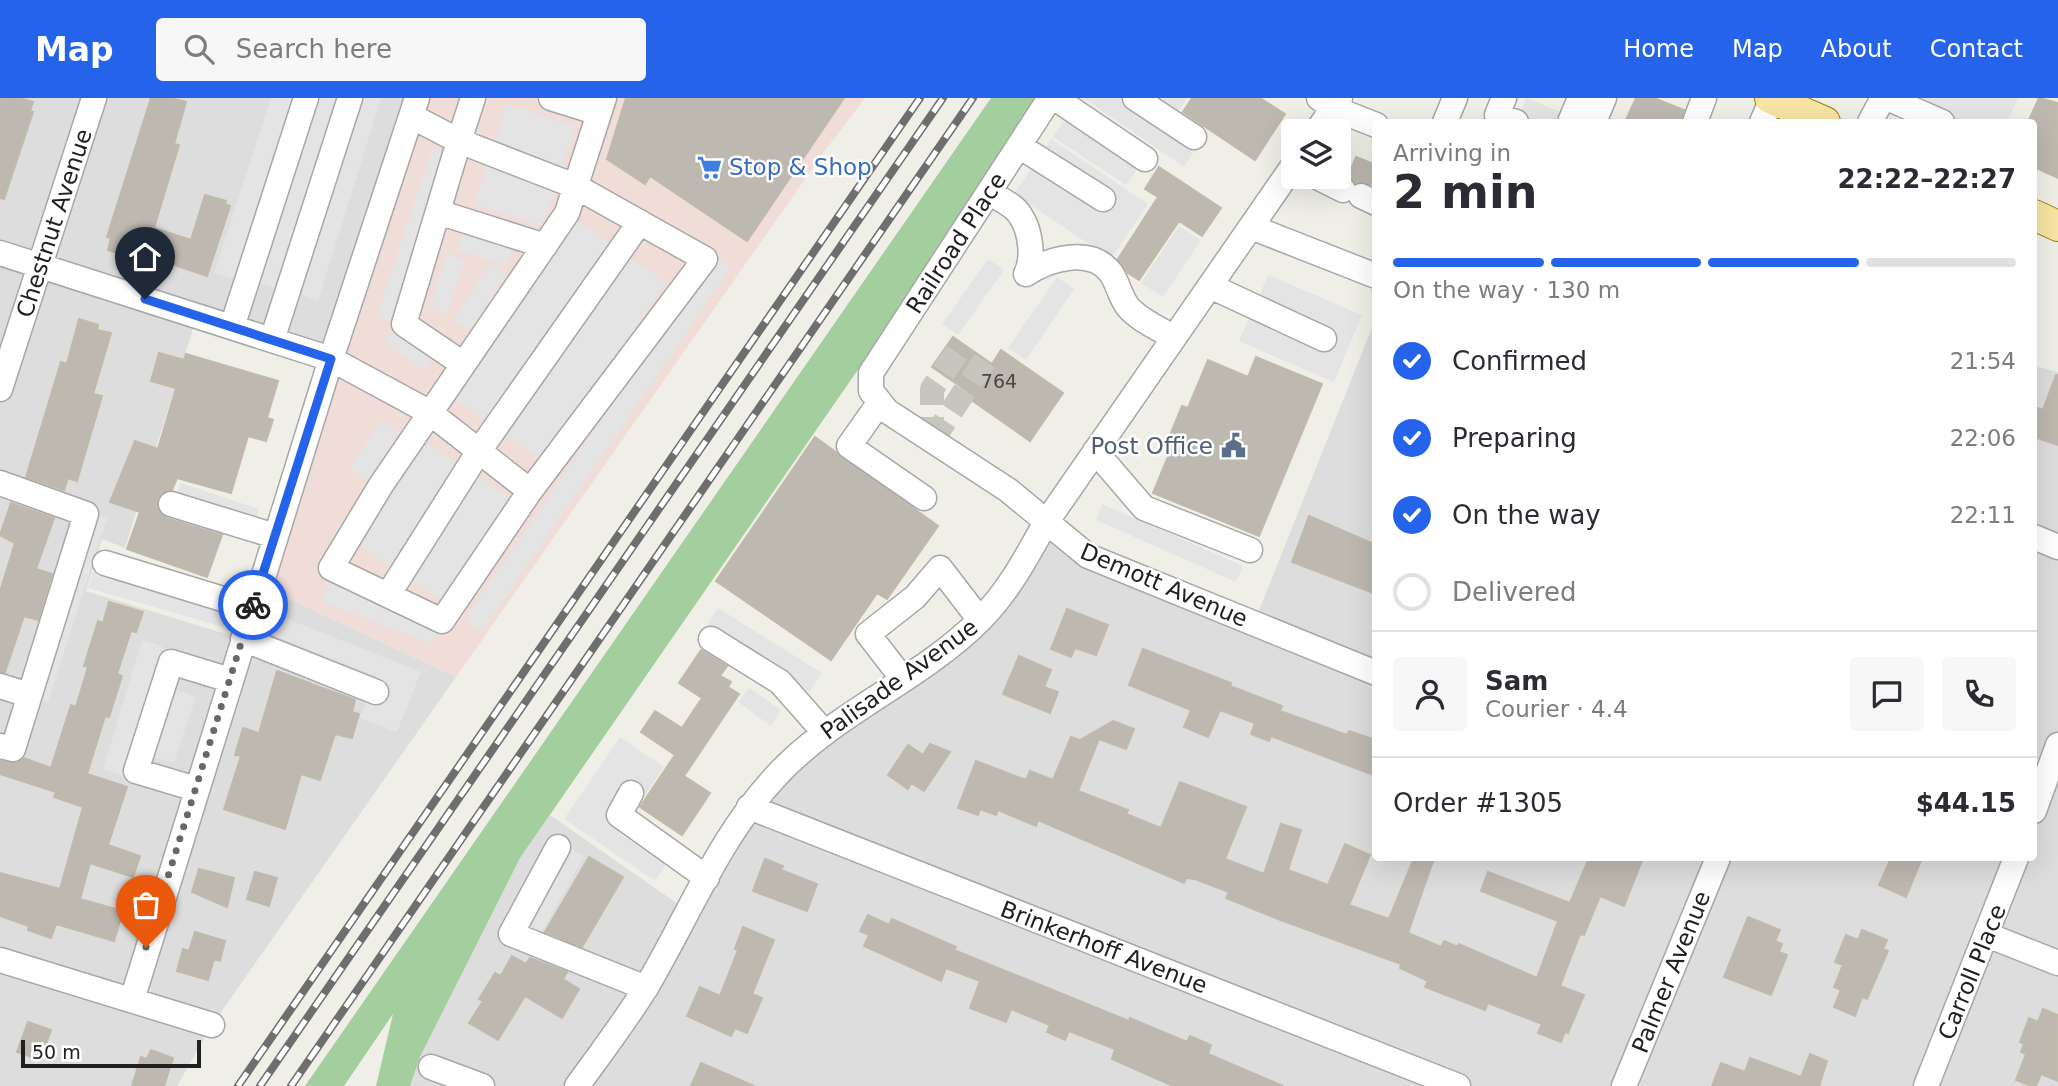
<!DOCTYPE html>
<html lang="en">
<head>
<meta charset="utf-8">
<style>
  :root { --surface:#fff; --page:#f7f7f7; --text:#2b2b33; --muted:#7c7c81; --line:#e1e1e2; --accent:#2563eb }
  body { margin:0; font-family:"DejaVu Sans",sans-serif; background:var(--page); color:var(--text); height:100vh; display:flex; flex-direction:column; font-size:26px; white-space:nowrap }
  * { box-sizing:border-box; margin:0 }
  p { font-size:23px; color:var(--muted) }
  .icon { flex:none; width:38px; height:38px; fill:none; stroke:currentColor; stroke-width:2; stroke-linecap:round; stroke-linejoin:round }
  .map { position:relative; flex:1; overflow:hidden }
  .panel { position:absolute; left:1372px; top:21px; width:665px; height:742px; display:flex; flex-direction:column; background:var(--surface); border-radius:7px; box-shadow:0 7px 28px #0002 }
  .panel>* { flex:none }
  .tools { position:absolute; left:1281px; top:21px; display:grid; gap:14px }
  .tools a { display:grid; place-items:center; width:70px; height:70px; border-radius:7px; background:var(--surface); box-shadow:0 7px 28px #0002; font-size:35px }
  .scale { position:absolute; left:21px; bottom:18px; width:180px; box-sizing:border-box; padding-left:7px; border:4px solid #202020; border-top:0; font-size:19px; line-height:24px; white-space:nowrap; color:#202020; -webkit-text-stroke:5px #fff; paint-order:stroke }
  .pin { position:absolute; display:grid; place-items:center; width:60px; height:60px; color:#fff; margin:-72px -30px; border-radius:50% 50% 50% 0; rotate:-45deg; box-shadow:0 0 7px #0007 }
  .pin .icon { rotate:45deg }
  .courier { position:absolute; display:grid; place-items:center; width:70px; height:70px; margin:-35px; border:5px solid #2563eb; border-radius:50%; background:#fff; color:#222; box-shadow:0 2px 9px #0007 }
  .summary em { font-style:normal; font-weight:700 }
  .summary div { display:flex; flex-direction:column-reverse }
  .summary { display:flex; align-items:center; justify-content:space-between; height:119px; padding:0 21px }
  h1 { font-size:46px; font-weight:700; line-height:52px }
  .bar { display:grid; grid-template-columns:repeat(4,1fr); gap:10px 7px; align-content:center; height:84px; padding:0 21px }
  .bar i { height:9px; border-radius:5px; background:var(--line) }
  .bar .selected { background:var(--accent) }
  .bar p { grid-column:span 4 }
  .line { display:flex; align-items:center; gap:18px; padding:0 21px; border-top:2px solid var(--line) }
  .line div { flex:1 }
  .round { display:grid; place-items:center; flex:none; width:74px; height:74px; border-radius:7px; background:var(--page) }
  ol { padding:0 21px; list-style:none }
  li { display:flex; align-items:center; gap:21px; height:77px }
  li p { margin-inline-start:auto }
  li .icon { padding:7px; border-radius:50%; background:var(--accent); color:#fff; stroke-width:4 }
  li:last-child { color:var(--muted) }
  li i { width:38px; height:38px; border:4px solid var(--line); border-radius:50% }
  header { display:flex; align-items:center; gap:42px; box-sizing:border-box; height:98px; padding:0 35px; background:var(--accent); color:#fff }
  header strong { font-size:33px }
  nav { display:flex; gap:38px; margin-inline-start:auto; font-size:24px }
  .search { width:490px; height:63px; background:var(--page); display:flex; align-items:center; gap:18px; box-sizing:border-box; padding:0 24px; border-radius:7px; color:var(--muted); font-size:26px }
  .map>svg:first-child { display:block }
  .residential { fill:#dedddd }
  .commercial { fill:#f0ddd7 }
  .forest { fill:#a3ce9d }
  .parking { fill:#e4e4e4 }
  .building { fill:#bdb8b0; stroke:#c1b9aa; stroke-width:2 }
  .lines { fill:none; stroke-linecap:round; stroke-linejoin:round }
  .minor-tunnel { stroke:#c6c6bf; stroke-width:24; stroke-dasharray:24 12; stroke-linecap:butt }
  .minor-casing { stroke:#a7a7a7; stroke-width:27 }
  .major-casing { stroke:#968206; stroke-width:32 }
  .minor { stroke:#fff; stroke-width:24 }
  .major { stroke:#f8e4a4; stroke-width:30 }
  .rail-casing { stroke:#6e6e6e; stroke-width:8 }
  .rail { stroke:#fff; stroke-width:5; stroke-dasharray:16; stroke-linecap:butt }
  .done { stroke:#696866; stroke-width:7; stroke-dasharray:0 12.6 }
  .route { stroke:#2563eb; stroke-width:9 }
  .labels { text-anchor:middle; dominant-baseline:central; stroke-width:5; stroke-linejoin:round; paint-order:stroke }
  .number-label { font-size:19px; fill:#474644 }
  .shop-label { font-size:23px; fill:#366cbe; stroke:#fff; text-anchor:start }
  .street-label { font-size:23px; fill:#202020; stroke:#fff }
  .service-label { font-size:23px; fill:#4e5e75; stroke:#fff; text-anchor:end }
</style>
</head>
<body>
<header>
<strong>Map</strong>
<div class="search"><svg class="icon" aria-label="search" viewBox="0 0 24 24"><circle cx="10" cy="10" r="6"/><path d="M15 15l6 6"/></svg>Search here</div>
<nav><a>Home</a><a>Map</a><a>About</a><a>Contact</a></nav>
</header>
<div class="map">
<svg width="2058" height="988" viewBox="0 0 2058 988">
  <rect width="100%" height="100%" fill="#f0efe7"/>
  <path class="residential" d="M0,0H417L331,261L197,218L125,450L102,441L86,493L242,541L260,487L456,579L212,927L177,988H0Z
    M1375,222L1376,760H2034V268L2058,274V988H410L420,959L520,760L550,717L688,813L749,709L946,552L1045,426L1254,525Z"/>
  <path class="commercial" d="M417,0H865L824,54L456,579L260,487Z"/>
  <path class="forest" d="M991,0H1046L520,760L420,959L410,988H376L393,916L344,988H305Z"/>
  <path class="parking" d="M271,0H297L238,182L214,175Z
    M314,0H337L276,190L255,184Z
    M357,0H381L318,203L296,195Z
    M1083,0H1187L1166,32L1195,52L1184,69Z
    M1526,0L1563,15L1560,24H1517Z
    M1891,0H2018L2007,24H1947Z
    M507,6L575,28L543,128L474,106Z
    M1064,23L1138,70L1126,87L1053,39Z
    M1051,41L1148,106L1111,161L1014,96Z
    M432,50L448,55L394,224L377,218Z
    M578,123L666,185L542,362L453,300Z
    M1179,128L1201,142L1163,199L1141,185Z
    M463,133L512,148L506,167L457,152Z
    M447,156L465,162L447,217L429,211Z
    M714,157L731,169L482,533L465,521Z
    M988,161L1004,172L958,237L942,226Z
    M490,166L506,176L469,233L453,222Z
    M1268,177L1362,217L1334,284L1239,243Z
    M1057,179L1074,191L1026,262L1008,250Z
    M395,228L434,258L423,272L384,243Z
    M381,322L399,334L367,383L349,371Z
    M427,345L515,404L446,505L358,447Z
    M181,385L259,411L254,428L175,402Z
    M1102,406L1243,468L1236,484L1096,422Z
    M92,415L107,420L48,604L33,600Z
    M94,470L229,509L223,529L88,490Z
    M329,485L441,526L433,546L322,504Z
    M718,510L822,575L809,594L706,529Z
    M275,516L421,574L397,634L360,620L376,578L267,535Z
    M142,542L162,548L122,677L103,671Z
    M749,590L781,612L771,628L738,604Z
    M177,592L196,599L174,665L154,659Z
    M620,639L664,669L619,735L666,767L655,783L564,721Z
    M573,752L584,758L541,835L530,828Z"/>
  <path class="building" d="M0,0H19L33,4L30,13L33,14L4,101L0,100Z
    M151,0H171L186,4L174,46L179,47L154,130L191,142L205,97L226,103L225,106L230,108L207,178L139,155L138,158L127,154L126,158L108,152L111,140L107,139Z
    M626,0H844L747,143L650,78L645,86L607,61Z
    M1192,0H1260L1285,16L1255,62L1183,14Z
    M1636,0H1654L1684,12L1680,24H1625Z
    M2039,0L2058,5V80L2034,69V24H2028Z
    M1356,59L1376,67V87L1356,85L1348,78Z
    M1159,69L1221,110L1202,138L1179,123L1139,182L1128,175L1118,161L1158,99L1145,91Z
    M79,221L98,227L97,232L111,235L93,296L102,298L77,383L68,380L64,392L26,379L61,264L67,266Z
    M953,239L992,266L1001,252L1063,295L1030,343L967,299L970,295L932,269Z
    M159,255L184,262L186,256L278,283L267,320L273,322L266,343L248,338L231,395L177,380L172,392L161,395L157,401V410L166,420L222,437L207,479L127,451L140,414L110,404L135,343L158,351L176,290L151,283Z
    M1256,259L1322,286L1259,438L1153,395L1172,349L1166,347L1182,308L1188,310L1208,262L1248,279Z
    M2056,277H2058V347L2034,339V309L2043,312Z
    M815,339L938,428L887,501L877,495L831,562L716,483Z
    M11,405L54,420L36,471L52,476L38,522L24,518L5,574H0V494L15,445L0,437Z
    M1309,418L1376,447V496L1292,464Z
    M109,504L143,514L136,534L131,533L117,576L122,578L109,619L105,618L87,676L127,689L108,747L140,758L133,779L90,765L80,801L123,813L114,843L56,826L51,840L28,832L29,828L0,818V775L60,791L83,709L54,699L56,694L0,676V663L16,665L24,660L51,670L71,607L76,609L88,569L84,568L98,523L103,525Z
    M1067,511L1108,527L1096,557L1075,550L1071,559L1051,551Z
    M1143,551L1231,585L1230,588L1282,608L1280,613L1347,637L1349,633L1376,642V678L1271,638L1269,643L1251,636L1255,625L1220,612L1208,639L1184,629L1191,612L1129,587Z
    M701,552L727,568L720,578L731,584L728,589L739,596L684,678L710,695L682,737L640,709L675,657L641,634L655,613L682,630L702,600L679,585Z
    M1019,558L1051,572L1044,589L1058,594L1050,615L1003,596Z
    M277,573L355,602L352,614L359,616L352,640L335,636L320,682L301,676L285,731L224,711L241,658L235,657L243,630L259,635Z
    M1113,623L1134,631L1126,651L1099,641L1078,693L1128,712L1126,716L1161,730L1180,684L1246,709L1225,761L1264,776L1281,726L1301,732L1288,772L1328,787L1345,746L1370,757L1349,807L1389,821L1414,760H1434L1408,835L1441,849L1444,843L1458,849L1459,846L1537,880L1558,823L1481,793L1488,774L1570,805L1589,760H1643L1624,808L1600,798L1584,837L1580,836L1560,888L1584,897L1568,935L1565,934L1561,944L1538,935L1542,926L1488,905L1485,912L1425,889L1428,883L1400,870L1401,866L1278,821L1226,800L1229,794L1195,781L1186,780L1184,785L1038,722L1036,728L998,712L996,717L980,711L978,717L958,710L976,663L1026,682L1030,673L1053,682L1071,639L1080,642Z
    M930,646L950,654L924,693L911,685L908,691L888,677L908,647L923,657Z
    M589,759L623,779L582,849L545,834Z
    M1891,760H1922L1906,799L1879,787Z
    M765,761L783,768L781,772L817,786L807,813L753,793Z
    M199,771L234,780L227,809L192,794Z
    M255,774L277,780L269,808L247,801Z
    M868,817L889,827L892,821L956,849L954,852L1129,923L1130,920L1187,944L1190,938L1211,947L1208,956L1283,988H1173L1112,961L1115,951L1069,933L1065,942L1047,934L1050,927L1011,911L1006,924L970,910L980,883L946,870L941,883L864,848L869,837L860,833Z
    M1748,819L1780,832L1775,843L1782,846L1779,854L1787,857L1771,897L1724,879Z
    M743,829L774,842L752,896L762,900L747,935L735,930L731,938L687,918L700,889L720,898L738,852L735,851Z
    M1862,832L1887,842L1883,851L1888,853L1867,901L1862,899L1855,918L1834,909L1841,892L1834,889L1843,867L1835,864L1846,837L1858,842Z
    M195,834L225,843L220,863L214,861L208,882L177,873L183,851L189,853Z
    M512,858L526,866L530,860L567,874L563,881L579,891L562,920L525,898L498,942L469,925L483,903L479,901L495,875L501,878Z
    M2043,911L2058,917V983L2041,976L2036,988H2031L2016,982L2026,956L2021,954L2024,946L2020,944L2029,920L2038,924Z
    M28,924L51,932L40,962L17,954Z
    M151,952L173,960L164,988H132L141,959L147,961Z
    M1810,956L1827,963L1819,988H1712L1721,965L1745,974L1750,960L1801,979Z
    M701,965L754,988H691Z"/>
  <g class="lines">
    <path class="minor-tunnel" d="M932,343V291L963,246
      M932,343L985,262"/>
    <defs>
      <path id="minor" d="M551,0L599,15
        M1050,0L871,275V293L887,313L1008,392L1088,458L1376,575
        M1055,0L1145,61
        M1135,0L1194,39
        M1319,0L1333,10L1376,27
        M1504,0L1497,17L1516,24
        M1887,0L1942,24
        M411,18L459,43L473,0
        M1445,24L1455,0
        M1570,24L1580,0
        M1594,24L1604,0
        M1695,24L1704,0
        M1762,24L1772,1
        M1870,24L1883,0
        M1317,33L1340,0
        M1019,48L1103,101
        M1317,79L1343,92
        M989,94C999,101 1014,107 1020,117C1031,133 1034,160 1026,176
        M1361,98L1376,105
        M438,114L545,148
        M1251,129L1376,178
        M0,155L331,261L429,314L530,393
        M1026,176C1048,161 1091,148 1111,175C1118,185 1120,199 1128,209C1139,222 1160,231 1174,240
        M1210,188L1324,241
        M232,229L306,0
        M272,242L350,0
        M463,266L404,226L459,43L575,88L705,161L530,393L442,523L331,470L381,387L567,115L604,0
        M0,291L94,0
        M880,304L849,348L924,400
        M1095,353L1144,410L1250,452
        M0,385L86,416L13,651L0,648
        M171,406L275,438
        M2034,439L2058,449
        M105,465L252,510
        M388,497L479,353L640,124
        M243,541L376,594
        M711,541L780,584L825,635
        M903,581L868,536L915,499L940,470L980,522
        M0,588L29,597
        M196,691L136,673L171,564L230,582
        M631,695L619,717L707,780
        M749,709L1458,988
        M2034,713L2058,647
        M558,749L511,836L646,890
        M1987,837L2058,865
        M0,862L212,927
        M132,902L331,261L417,0
        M431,969L482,988
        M577,988C601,955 626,922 647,888C689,817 720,737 778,676C836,614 920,582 980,522C1008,494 1026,460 1045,426L1293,68
        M1624,988L1718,760
        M1926,988L2016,760"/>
      <path id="major" d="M1770,0L1825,24
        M2034,117L2058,128"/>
    </defs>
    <use href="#minor" class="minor-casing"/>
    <use href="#major" class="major-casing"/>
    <use href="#minor" class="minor"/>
    <use href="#major" class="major"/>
    <defs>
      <path id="rail" d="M238,988L920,0
        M260,988L943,0
        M291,988L973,0"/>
    </defs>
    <use href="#rail" class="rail-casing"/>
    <use href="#rail" class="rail"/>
  </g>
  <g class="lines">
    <path class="done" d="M146,849L253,507"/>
    <path class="route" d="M145,201L331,261L253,507"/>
  </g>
  <defs>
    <symbol id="supermarket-bare" viewBox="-9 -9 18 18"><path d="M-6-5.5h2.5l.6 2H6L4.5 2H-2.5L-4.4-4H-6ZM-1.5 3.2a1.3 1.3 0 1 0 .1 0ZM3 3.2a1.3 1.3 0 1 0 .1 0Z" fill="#3f7fe0" stroke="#fff" stroke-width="2.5" paint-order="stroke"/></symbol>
    <symbol id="civic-bare" viewBox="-9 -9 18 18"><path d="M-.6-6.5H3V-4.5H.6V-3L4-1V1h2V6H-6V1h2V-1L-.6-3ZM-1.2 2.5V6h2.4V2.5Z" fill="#5c6f8a" stroke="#fff" stroke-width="2.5" paint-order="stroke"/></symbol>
  </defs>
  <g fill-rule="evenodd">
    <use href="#supermarket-bare" x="692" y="52" width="35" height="35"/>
    <use href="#civic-bare" x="1216" y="330" width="35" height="35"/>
  </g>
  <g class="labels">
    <g class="number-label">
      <text x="999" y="283">764</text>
    </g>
    <g class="shop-label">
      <text x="729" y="69">Stop &amp; Shop</text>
    </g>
    <g class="street-label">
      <text transform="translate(54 125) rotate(-72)">Chestnut Avenue</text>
      <text transform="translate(956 145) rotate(-57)">Railroad Place</text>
      <text transform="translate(1164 487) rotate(23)">Demott Avenue</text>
      <text transform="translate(899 581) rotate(-36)">Palisade Avenue</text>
      <text transform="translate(1104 849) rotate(21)">Brinkerhoff Avenue</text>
      <text transform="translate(1671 874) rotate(-68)">Palmer Avenue</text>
      <text transform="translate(1972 874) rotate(-68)">Carroll Place</text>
    </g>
    <g class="service-label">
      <text x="1213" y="348">Post Office</text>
    </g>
  </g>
</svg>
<div class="tools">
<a><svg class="icon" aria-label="layers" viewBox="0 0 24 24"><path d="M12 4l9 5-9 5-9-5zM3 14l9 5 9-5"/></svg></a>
</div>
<div class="scale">50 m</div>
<div class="pin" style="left:146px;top:849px;background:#ea580c"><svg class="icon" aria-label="bag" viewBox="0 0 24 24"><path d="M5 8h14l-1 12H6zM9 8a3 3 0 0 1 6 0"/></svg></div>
<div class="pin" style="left:145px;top:201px;background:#1f2937"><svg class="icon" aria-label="home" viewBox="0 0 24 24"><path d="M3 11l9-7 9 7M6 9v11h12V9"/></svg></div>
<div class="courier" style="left:253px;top:507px"><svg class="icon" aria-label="bike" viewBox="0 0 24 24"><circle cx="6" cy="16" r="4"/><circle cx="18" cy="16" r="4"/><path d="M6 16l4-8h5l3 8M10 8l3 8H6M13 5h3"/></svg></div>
<section class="panel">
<div class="summary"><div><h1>2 min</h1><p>Arriving in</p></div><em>22:22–22:27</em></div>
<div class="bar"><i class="selected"></i><i class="selected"></i><i class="selected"></i><i></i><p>On the way · 130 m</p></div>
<ol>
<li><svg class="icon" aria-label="check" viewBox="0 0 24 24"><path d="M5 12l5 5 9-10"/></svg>Confirmed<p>21:54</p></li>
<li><svg class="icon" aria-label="check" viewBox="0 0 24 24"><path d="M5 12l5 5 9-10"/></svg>Preparing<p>22:06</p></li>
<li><svg class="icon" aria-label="check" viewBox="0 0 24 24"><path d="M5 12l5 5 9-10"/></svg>On the way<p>22:11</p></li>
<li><i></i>Delivered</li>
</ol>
<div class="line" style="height:126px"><a class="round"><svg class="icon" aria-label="person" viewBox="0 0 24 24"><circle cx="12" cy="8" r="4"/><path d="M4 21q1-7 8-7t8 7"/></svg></a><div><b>Sam</b><p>Courier · 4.4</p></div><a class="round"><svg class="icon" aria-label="chat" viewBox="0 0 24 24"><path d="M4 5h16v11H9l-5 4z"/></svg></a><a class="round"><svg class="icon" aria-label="phone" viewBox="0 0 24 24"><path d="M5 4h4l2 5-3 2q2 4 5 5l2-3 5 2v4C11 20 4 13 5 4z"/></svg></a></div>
<div class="line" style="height:91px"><div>Order #1305</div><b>$44.15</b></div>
</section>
</div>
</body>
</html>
